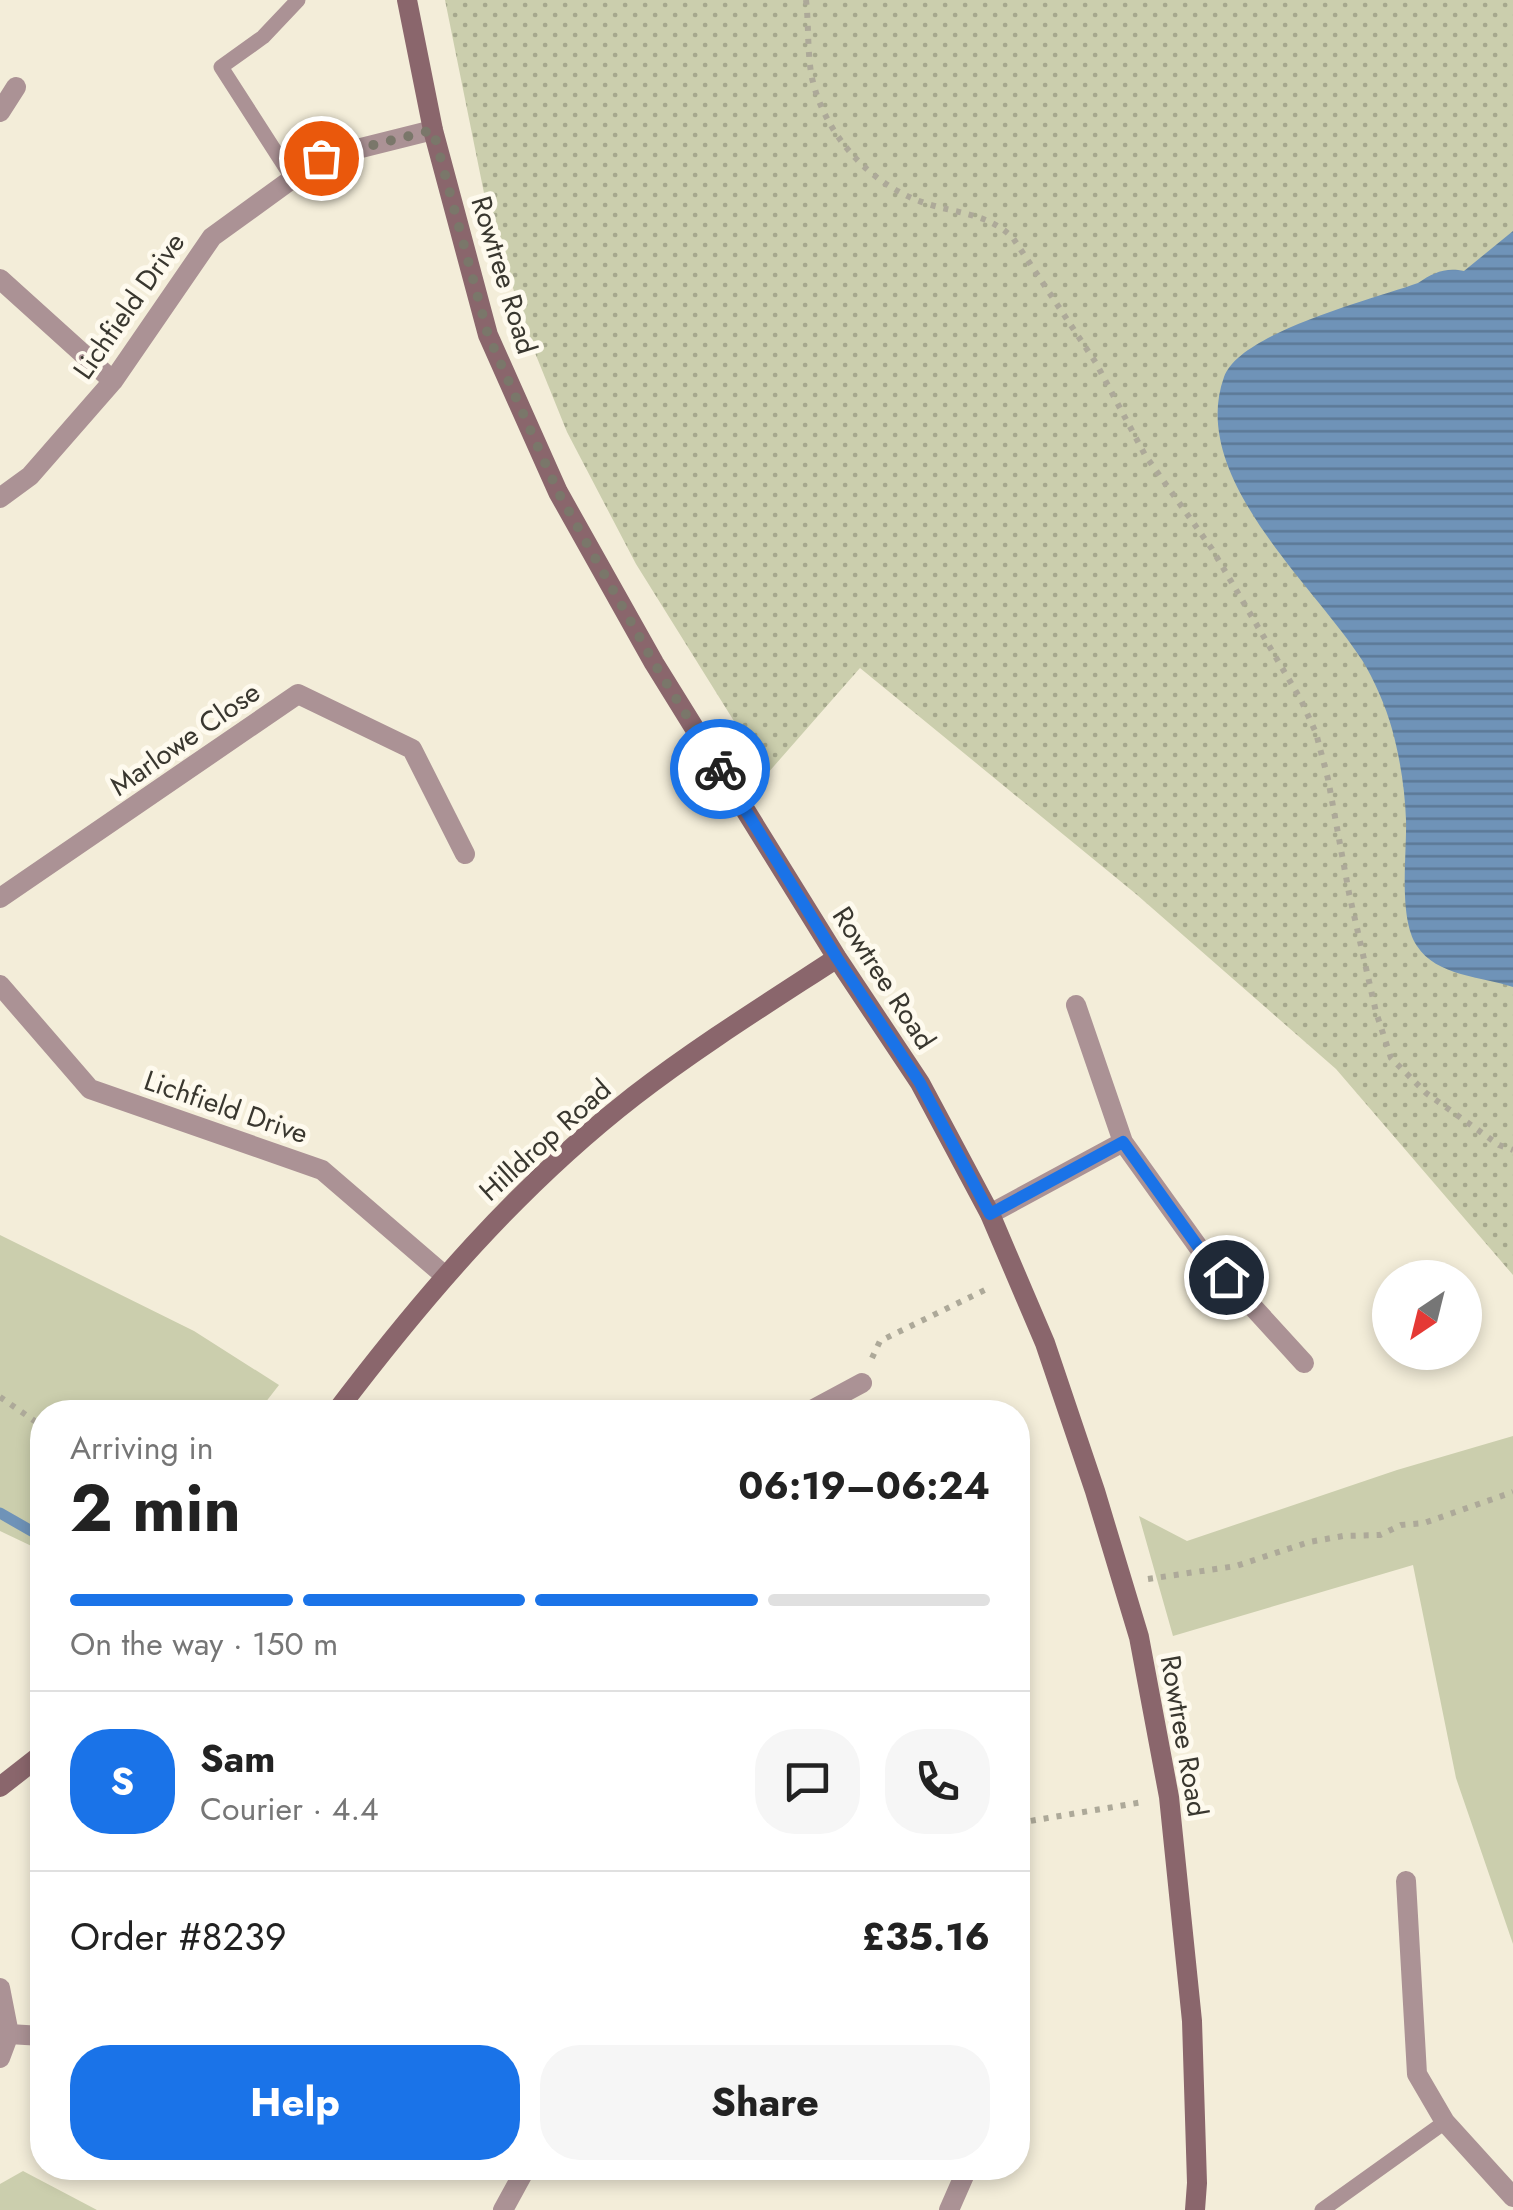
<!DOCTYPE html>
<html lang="en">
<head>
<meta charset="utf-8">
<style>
  :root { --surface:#fff; --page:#f6f6f6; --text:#222; --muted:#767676; --line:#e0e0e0; --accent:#1a73e8 }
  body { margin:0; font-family:Jost,sans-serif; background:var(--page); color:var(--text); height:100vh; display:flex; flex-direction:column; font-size:38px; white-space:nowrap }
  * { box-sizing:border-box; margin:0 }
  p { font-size:32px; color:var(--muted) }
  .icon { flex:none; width:55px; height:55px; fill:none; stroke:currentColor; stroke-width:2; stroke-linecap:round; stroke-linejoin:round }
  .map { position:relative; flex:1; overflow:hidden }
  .panel { position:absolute; left:30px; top:1400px; width:1000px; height:780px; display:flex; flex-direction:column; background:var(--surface); border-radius:40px; box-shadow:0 5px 15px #0003 }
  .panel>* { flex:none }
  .needle { width:65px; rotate:215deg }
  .tools { position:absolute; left:1372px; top:1260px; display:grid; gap:20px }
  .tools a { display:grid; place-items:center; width:110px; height:110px; border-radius:50%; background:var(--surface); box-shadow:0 5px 15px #0003; font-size:50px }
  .pin { position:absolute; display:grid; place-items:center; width:85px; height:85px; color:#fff; margin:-42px; border:5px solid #fff; border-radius:50%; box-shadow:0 2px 10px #0007 }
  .courier { position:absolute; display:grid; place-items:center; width:100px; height:100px; margin:-50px; border:8px solid #1a73e8; border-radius:50%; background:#fff; color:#222; box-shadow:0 2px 12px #0007 }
  .head em { font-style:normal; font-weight:700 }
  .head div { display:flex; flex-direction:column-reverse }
  .head { display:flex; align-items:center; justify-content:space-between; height:170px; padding:0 40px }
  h1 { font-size:65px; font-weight:700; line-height:75px }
  .bar { display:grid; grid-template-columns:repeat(4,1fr); gap:15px 10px; align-content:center; height:120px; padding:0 40px }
  .bar i { height:12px; border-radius:8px; background:var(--line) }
  .bar .on { background:var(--accent) }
  .bar p { grid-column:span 4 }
  .line { display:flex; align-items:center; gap:25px; padding:0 40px; border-top:2px solid var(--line) }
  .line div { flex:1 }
  .round { display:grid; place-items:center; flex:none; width:105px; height:105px; border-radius:40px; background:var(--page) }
  .button { display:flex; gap:20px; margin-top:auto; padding:20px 40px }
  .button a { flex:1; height:115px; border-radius:40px; background:var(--accent); color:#fff; font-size:40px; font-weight:700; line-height:115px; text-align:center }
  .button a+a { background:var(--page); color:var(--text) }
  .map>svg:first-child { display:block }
  .grass { fill:url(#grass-dots) }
  .park { fill:#cbcead }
  .water { fill:url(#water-rules) }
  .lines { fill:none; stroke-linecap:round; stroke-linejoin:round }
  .stream { stroke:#6f93b8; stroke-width:11 }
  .path { stroke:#ada999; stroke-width:6; stroke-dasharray:5 8; stroke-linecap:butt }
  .lane { stroke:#ab9295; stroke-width:15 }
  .street { stroke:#ab9295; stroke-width:20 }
  .secondary { stroke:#8a666c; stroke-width:20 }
  .done { stroke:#7a776a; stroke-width:10; stroke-dasharray:0 18 }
  .route { stroke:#1a73e8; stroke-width:12 }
  .labels { text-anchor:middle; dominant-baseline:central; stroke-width:10; stroke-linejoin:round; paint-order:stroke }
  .street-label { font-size:28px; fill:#39372f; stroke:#fefaee }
</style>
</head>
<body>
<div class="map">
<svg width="1513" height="2210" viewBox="0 0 1513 2210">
  <defs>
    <pattern id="grass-dots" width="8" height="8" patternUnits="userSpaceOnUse" patternTransform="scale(2.5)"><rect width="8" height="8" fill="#cbcead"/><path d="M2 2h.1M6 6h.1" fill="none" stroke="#a6a88d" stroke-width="1.8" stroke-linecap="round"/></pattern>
    <pattern id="water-rules" width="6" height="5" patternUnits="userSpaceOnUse" patternTransform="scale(2.5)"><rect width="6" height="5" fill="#6f93b8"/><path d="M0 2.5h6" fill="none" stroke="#5c7996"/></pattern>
  </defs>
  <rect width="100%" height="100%" fill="#f3edd9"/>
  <path class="grass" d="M445,0H1513V1275L1336,1069L1136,894L860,668L767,774L636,564L567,432L527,333L485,198Z"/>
  <path class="park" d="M0,1235L194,1331L279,1385L258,1412H42V1551L0,1531Z
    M1513,1436V1944L1456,1778L1413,1565L1173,1636L1139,1516L1187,1541L1397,1470Z
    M23,2171L97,2210H0V2184Z"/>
  <path class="water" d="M1513,231V987C1483,977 1436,976 1417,946C1398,918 1407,854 1406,820C1405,790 1400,758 1392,729C1386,707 1374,679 1362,660C1313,584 1188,477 1224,377C1240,332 1374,299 1418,283C1433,273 1445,267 1464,271Z"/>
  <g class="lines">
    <path class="stream" d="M0,1513L42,1537"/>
    <path class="path" d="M806,0C809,25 807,53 812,78C825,136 872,187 928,204C960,214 989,214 1013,238L1096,363L1145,455L1212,549L1301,700L1316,733L1328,779L1349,893L1376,1012L1391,1058L1426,1093L1499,1145L1513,1150
      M872,1358L880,1341L991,1287
      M0,1397L42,1426
      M1148,1579L1236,1566L1309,1542L1343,1536L1380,1535L1401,1525L1424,1523L1513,1492
      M1018,1823L1143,1802"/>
    <path class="lane" d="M293,179L221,67L263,37L298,0
      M1322,2210L1445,2122"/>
    <path class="street" d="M0,112L16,87
      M0,279L113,381
      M0,498L30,476L113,381L212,237L321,158L433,130
      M0,898L298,694L412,749L465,854
      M0,985L90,1089L322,1170L444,1275
      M1076,1005L1123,1142L1199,1248L1304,1363
      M990,1214L1123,1142
      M808,1412L862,1383
      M1406,1881L1417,2074L1445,2122L1513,2197
      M0,1988L9,2034L0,2058
      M9,2034L42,2036
      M503,2210L526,2168
      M949,2210L967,2169"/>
    <path class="secondary" d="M407,0L433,130L488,335L558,492L654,663L837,958L920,1083L990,1214L1045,1343L1095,1491L1139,1637L1169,1797L1192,2021L1197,2183L1195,2210
      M336,1412C424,1296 518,1186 634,1096C699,1046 768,1003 837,958
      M0,1787L42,1754"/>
  </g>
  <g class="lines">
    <path class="done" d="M321,158L433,130L488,335L558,492L654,663L720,769"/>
    <path class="route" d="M720,769L837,958L920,1083L990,1214L1123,1142L1199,1248L1226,1277"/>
  </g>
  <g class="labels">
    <g class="street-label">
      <text transform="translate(504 275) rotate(73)">Rowtree Road</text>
      <text transform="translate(129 306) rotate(-55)">Lichfield Drive</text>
      <text transform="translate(185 739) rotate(-35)">Marlowe Close</text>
      <text transform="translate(884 978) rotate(57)">Rowtree Road</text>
      <text transform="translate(226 1107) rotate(19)">Lichfield Drive</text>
      <text transform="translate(545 1140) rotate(-42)">Hilldrop Road</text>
      <text transform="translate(1184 1736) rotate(80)">Rowtree Road</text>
    </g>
  </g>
</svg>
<div class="tools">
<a><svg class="needle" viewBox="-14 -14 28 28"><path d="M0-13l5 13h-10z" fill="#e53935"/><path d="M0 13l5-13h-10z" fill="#767676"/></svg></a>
</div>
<div class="pin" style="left:321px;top:158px;background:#ea580c"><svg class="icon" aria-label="bag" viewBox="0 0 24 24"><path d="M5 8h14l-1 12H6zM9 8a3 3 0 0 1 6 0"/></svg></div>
<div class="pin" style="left:1226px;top:1277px;background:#1f2937"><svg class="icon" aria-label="home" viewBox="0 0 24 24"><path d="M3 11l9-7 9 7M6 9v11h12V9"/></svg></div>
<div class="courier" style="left:720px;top:769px"><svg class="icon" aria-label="bike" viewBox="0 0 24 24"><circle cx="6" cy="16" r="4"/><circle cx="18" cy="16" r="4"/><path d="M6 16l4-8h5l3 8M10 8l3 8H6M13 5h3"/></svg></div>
<section class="panel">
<div class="head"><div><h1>2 min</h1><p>Arriving in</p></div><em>06:19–06:24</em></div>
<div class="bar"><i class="on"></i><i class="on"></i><i class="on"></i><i></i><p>On the way · 150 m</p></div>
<div class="line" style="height:180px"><b class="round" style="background:var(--accent);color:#fff">S</b><div><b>Sam</b><p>Courier · 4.4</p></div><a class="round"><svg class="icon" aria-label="chat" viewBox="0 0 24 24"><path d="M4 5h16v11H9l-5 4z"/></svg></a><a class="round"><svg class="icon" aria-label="phone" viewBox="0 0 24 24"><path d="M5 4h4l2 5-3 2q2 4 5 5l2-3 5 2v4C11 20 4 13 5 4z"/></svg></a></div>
<div class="line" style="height:130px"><div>Order #8239</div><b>£35.16</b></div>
<div class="button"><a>Help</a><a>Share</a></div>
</section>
</div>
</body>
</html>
